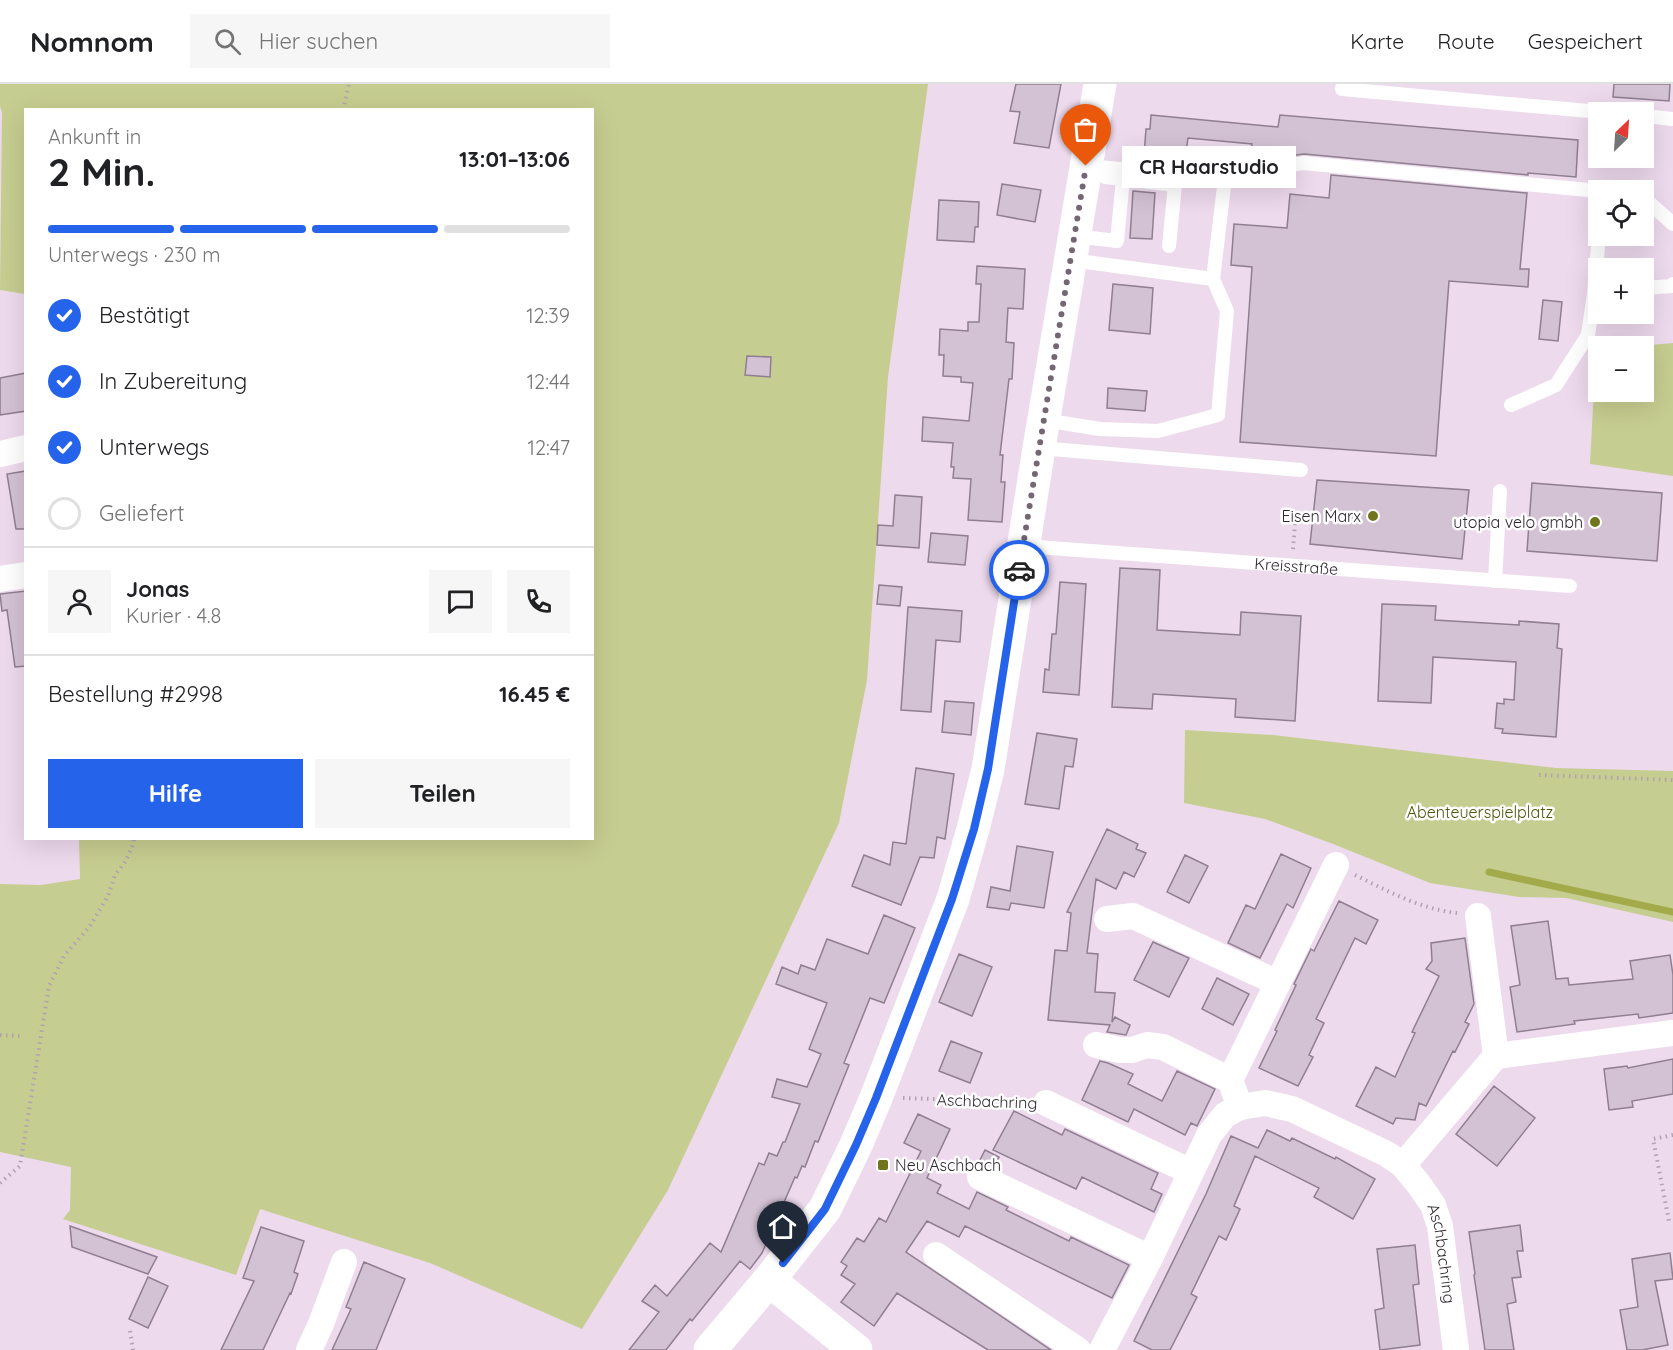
<!DOCTYPE html>
<html lang="de">
<head>
<meta charset="utf-8">
<style>
  :root { --surface:#fff; --page:#f6f6f6; --text:#202124; --muted:#757577; --line:#e0e0e0; --accent:#2563eb }
  body { margin:0; font-family:Quicksand,sans-serif; background:var(--page); color:var(--text); height:100vh; display:flex; flex-direction:column; font-size:22px; white-space:nowrap }
  * { box-sizing:border-box; margin:0 }
  p { font-size:20px; color:var(--muted) }
  .icon { flex:none; width:33px; height:33px; fill:none; stroke:currentColor; stroke-width:2; stroke-linecap:round; stroke-linejoin:round }
  .map { position:relative; flex:1; overflow:hidden }
  .panel { position:absolute; left:24px; top:24px; width:570px; height:732px; display:flex; flex-direction:column; background:var(--surface); border-radius:0px; box-shadow:0 6px 24px #0002 }
  .panel>* { flex:none }
  .needle { width:39px; rotate:25deg }
  .buttons { position:absolute; left:1588px; top:18px; display:grid; gap:12px }
  .buttons a { display:grid; place-items:center; width:66px; height:66px; border-radius:0px; background:var(--surface); box-shadow:0 6px 24px #0002; font-size:30px }
  .pin { position:absolute; display:grid; place-items:center; width:51px; height:51px; color:#fff; margin:-62px -26px; border-radius:50% 50% 50% 0; rotate:-45deg; box-shadow:0 0 6px #0007 }
  .pin .icon { rotate:45deg }
  .courier { position:absolute; display:grid; place-items:center; width:60px; height:60px; margin:-30px; border:4px solid #2563eb; border-radius:50%; background:#fff; color:#222; box-shadow:0 2px 8px #0007 }
  .bubble { position:absolute; height:42px; border-radius:0px; background:var(--surface); box-shadow:0 6px 24px #0002; font-size:20px; font-weight:800; line-height:42px; text-align:center }
  .head em { font-style:normal; font-weight:800 }
  .head div { display:flex; flex-direction:column-reverse }
  .head { display:flex; align-items:center; justify-content:space-between; height:102px; padding:0 24px }
  h1 { font-size:39px; font-weight:800; line-height:45px }
  .bar { display:grid; grid-template-columns:repeat(4,1fr); gap:9px 6px; align-content:center; height:72px; padding:0 24px }
  .bar i { height:8px; border-radius:4px; background:var(--line) }
  .bar .current { background:var(--accent) }
  .bar p { grid-column:span 4 }
  .line { display:flex; align-items:center; gap:15px; padding:0 24px; border-top:2px solid var(--line) }
  .line div { flex:1 }
  .round { display:grid; place-items:center; flex:none; width:63px; height:63px; border-radius:0px; background:var(--page) }
  ol { padding:0 24px; list-style:none }
  li { display:flex; align-items:center; gap:18px; height:66px }
  li p { margin-inline-start:auto }
  li .icon { padding:6px; border-radius:50%; background:var(--accent); color:#fff; stroke-width:4 }
  li:last-child { color:var(--muted) }
  li i { width:33px; height:33px; border:3px solid var(--line); border-radius:50% }
  .cta { display:flex; gap:12px; margin-top:auto; padding:12px 24px }
  .cta a { flex:1; height:69px; border-radius:0px; background:var(--accent); color:#fff; font-size:24px; font-weight:800; line-height:69px; text-align:center }
  .cta a+a { background:var(--page); color:var(--text) }
  header { display:flex; align-items:center; gap:36px; box-sizing:border-box; height:84px; padding:0 30px; background:var(--surface); border-bottom:2px solid var(--line) }
  header strong { font-size:28px }
  nav { display:flex; gap:33px; margin-inline-start:auto; font-size:21px }
  .search { width:420px; height:54px; background:var(--page); display:flex; align-items:center; gap:15px; box-sizing:border-box; padding:0 21px; border-radius:0px; color:var(--muted); font-size:22px }
  .map>svg:first-child { display:block }
  .green { fill:#c6cd90 }
  .lines { fill:none; stroke-linecap:round; stroke-linejoin:round }
  .stream { stroke:#a3aa4a; stroke-width:7 }
  .building { fill:#d3c1d4; stroke:#8f7f90; stroke-width:1.5 }
  .path { stroke:#b1a2b1; stroke-width:4; stroke-dasharray:1.5 4.5; stroke-linecap:butt }
  .lane { stroke:#fff; stroke-width:14 }
  .street { stroke:#fff; stroke-width:26 }
  .secondary { stroke:#fff; stroke-width:33 }
  .done { stroke:#726773; stroke-width:6; stroke-dasharray:0 10.8 }
  .route { stroke:#2563eb; stroke-width:8 }
  .poi-dot { fill:#70751d; stroke:#fff; stroke-width:2 }
  .labels { text-anchor:middle; dominant-baseline:central; stroke-width:5; stroke-linejoin:round; paint-order:stroke }
  .poi-label { font-size:16px; fill:#302931; stroke:#fff; text-anchor:end }
  .street-label { font-size:16px; fill:#302931; stroke:#fff }
  .park-label { font-size:16px; fill:#51560c; stroke:#fff }
</style>
</head>
<body>
<header>
<strong>Nomnom</strong>
<div class="search"><svg class="icon" aria-label="search" viewBox="0 0 24 24"><circle cx="10" cy="10" r="6"/><path d="M15 15l6 6"/></svg>Hier suchen</div>
<nav><a>Karte</a><a>Route</a><a>Gespeichert</a></nav>
</header>
<div class="map">
<svg width="1673" height="1266" viewBox="0 0 1673 1266">
  <rect width="100%" height="100%" fill="#eddaed"/>
  <path class="green" d="M0,0H928L888,293L867,596L839,739L668,1106L582,1245L430,1179L260,1125L236,1191L63,1135L70,1126L71,1083L0,1068V800L41,801L80,795L79,755L592,754V26H26L25,210L0,206L2,29L0,22Z
    M1673,259V392L1590,380L1596,267H1599V308H1644V262H1639Z
    M1185,646L1273,651L1556,684L1673,687V838L1566,814L1519,813L1430,799L1333,760L1265,735L1184,719Z"/>
  <g class="lines">
    <path class="stream" d="M1489,788L1673,828"/>
  </g>
  <path class="building" d="M1016,0H1061L1049,64L1014,59L1020,28L1010,27Z
    M1614,0H1670L1669,17L1613,13Z
    M1151,31L1278,43L1280,31L1578,56L1576,93L1528,89V91L1304,70L1297,71L1251,66L1252,60L1188,54L1185,75L1144,71L1146,45H1150Z
    M1331,91L1527,109L1520,185H1529L1528,203L1449,197L1436,372L1240,358L1252,183L1231,181L1234,140L1287,144L1290,110L1329,114Z
    M1002,100L1041,106L1035,138L997,131Z
    M1133,107L1155,109L1152,155L1130,154Z
    M939,116L979,118L978,143H975L974,158L937,156Z
    M977,182L1025,185L1023,225L1008,224L1006,258L1014,259L1012,295H1009L1000,371H1003L1001,398H1005L1002,438L968,436L971,395L953,394L954,383H951L953,359L922,357L923,333L969,337L973,299L961,298V293L943,292L944,271H939L940,245L968,247V238H979L981,200H976Z
    M1113,200L1153,204L1150,250L1109,246Z
    M1543,216L1562,218L1558,257L1539,255Z
    M747,272L771,273L770,293L745,291Z
    M26,289V327L0,331V294Z
    M1108,304L1147,307L1145,327L1107,324Z
    M26,387V445H16L7,390Z
    M1317,396L1469,406L1462,475L1310,460Z
    M1532,399L1662,409L1657,477L1527,467Z
    M895,411L922,413L919,464L877,461L878,441L893,442Z
    M931,449L968,452L965,481L928,478Z
    M1120,484L1160,486L1157,546L1240,551L1241,528L1301,532L1295,637L1235,633L1236,615L1153,610L1152,625L1112,623Z
    M1060,498L1086,500L1079,611L1043,608L1045,585L1049,586L1052,550H1056Z
    M879,501L902,503L900,522L877,520Z
    M26,507V582L15,583L7,526L2,527L0,510Z
    M1382,520L1436,522L1435,536L1519,541V537L1559,540L1557,564L1562,565L1556,653L1502,649L1503,645L1495,644L1497,619L1504,620V615L1514,616L1516,578L1433,573L1431,619L1378,617Z
    M908,523L962,527L960,558L936,556L931,628L901,626Z
    M945,617L974,619L971,651L942,648Z
    M1037,649L1077,655L1073,683L1065,682L1059,725L1025,720Z
    M916,684L954,690L945,755L937,753L934,774L920,773L901,821L852,802L864,771L890,781L893,758L906,760Z
    M1107,745L1138,760L1136,765L1146,769L1134,793L1124,788L1116,805L1096,795L1087,869L1098,870L1095,908L1115,909L1112,938L1115,933L1130,941L1126,951L1107,948L1110,941L1048,936L1055,866L1067,867L1071,829L1067,828Z
    M1017,762L1053,768L1044,824L1011,819L1009,826L987,823L991,803L1010,807Z
    M1281,770L1311,784L1293,824L1287,820L1260,874L1228,859L1246,821L1255,825Z
    M1185,771L1208,782L1189,819L1167,808Z
    M1339,817L1378,836L1366,860L1355,854L1316,935L1324,939L1309,971L1313,973L1298,1002L1259,984L1277,947L1275,946L1296,901L1294,900L1311,865L1314,867Z
    M884,831L915,844L884,919L870,914L844,979L849,981L818,1058L815,1057L805,1083L802,1082L797,1094L795,1093L762,1169L750,1185L740,1177L692,1237L690,1235L666,1266H629L659,1228L642,1217L655,1201L667,1212L710,1159L721,1168L759,1079L764,1081L769,1069L777,1072L783,1058H785L800,1020L772,1013L777,995L807,1003L821,970L809,965L827,919L776,900L782,883L798,890L801,881L815,886L827,855L868,870Z
    M1548,837L1556,895L1568,894L1569,901L1633,895L1630,877L1670,871L1673,891V929L1639,934L1638,930L1574,937L1575,940L1517,948L1510,903L1520,901L1511,842Z
    M1465,854L1474,920L1465,938L1469,940L1455,968L1453,967L1426,1022L1419,1019L1415,1036L1396,1034L1393,1040L1356,1022L1376,983L1395,993L1415,949L1412,948L1439,892L1426,885L1432,877L1431,859Z
    M1153,858L1189,874L1169,913L1134,896Z
    M959,870L992,883L972,932L939,918Z
    M1217,894L1249,910L1233,941L1202,925Z
    M951,957L982,969L970,999L939,987Z
    M1673,975V1010L1632,1017L1633,1023L1609,1026L1604,985L1627,982L1628,984Z
    M1100,977L1108,979L1133,990L1128,1000L1162,1017L1177,987L1215,1005L1197,1042L1191,1039L1185,1051L1134,1025L1128,1038L1082,1016Z
    M1494,1002L1535,1034L1497,1082L1456,1050Z
    M1014,1027L1062,1051L1065,1045L1158,1089L1151,1105L1162,1110L1154,1128L1082,1093L1076,1105L993,1066Z
    M918,1030L950,1045L927,1094L941,1101L937,1109L969,1125L977,1108L1008,1123L1006,1126L1069,1157L1071,1153L1129,1181L1112,1214L965,1142L959,1153L927,1137L906,1168L1051,1266H988L897,1209L874,1242L841,1218L855,1200L841,1191L847,1182L841,1178L857,1154L864,1158L879,1134L886,1138L921,1067L904,1059Z
    M1267,1046L1290,1057L1292,1054L1335,1075L1336,1073L1375,1095L1353,1135L1314,1113L1319,1104L1255,1072L1234,1122L1240,1125L1226,1156L1219,1152L1191,1210L1197,1213L1170,1266H1152L1134,1257L1206,1110L1231,1052L1258,1064Z
    M985,1066L999,1073L994,1083L986,1079L979,1078Z
    M1520,1141L1523,1167H1517L1521,1193L1512,1194L1516,1218L1507,1220L1514,1266H1485L1474,1191L1475,1190L1469,1148Z
    M70,1142L157,1173L148,1190L72,1163Z
    M261,1143L304,1157L294,1188L298,1190L291,1210L290,1209L263,1266H221L254,1197L243,1194Z
    M1415,1161L1419,1200L1413,1201L1420,1261L1380,1266L1375,1226L1384,1224L1377,1165Z
    M1670,1169L1673,1195L1655,1197L1668,1261L1642,1266H1627L1620,1226L1638,1223L1632,1175Z
    M364,1178L405,1195L376,1266H332L351,1225L346,1223Z
    M148,1193L168,1202L148,1244L129,1235Z"/>
  <g class="lines">
    <path class="path" d="M343,26L349,0
      M1293,465L1295,439
      M1539,691L1673,696
      M1355,791C1388,807 1420,825 1457,829
      M0,951L20,952
      M903,1014L1024,1018
      M1673,1051L1653,1055L1669,1137H1673
      M0,1099L20,1082L49,902L64,872L90,842L108,812L115,791L125,778L133,761L134,754
      M130,1247L133,1266"/>
    <g class="lane">
      <path d="M1343,0L1342,5L1600,28"/>
      <path d="M1644,32L1673,35"/>
      <path d="M1086,82L1225,94L1303,79L1599,107"/>
      <path d="M1123,95L1175,101L1169,162"/>
      <path d="M1644,114L1673,140"/>
      <path d="M1074,152L1117,157L1123,95L1105,93"/>
      <path d="M1213,195L1225,94"/>
      <path d="M1644,204L1672,202L1673,200"/>
      <path d="M1511,321L1556,301L1588,251L1594,209L1599,152"/>
      <path d="M1044,336L1100,345L1158,347L1218,331L1227,227L1213,195L1071,176"/>
      <path d="M1039,364L1301,386"/>
      <path id="s1" d="M1023,462L1570,502"/>
      <path d="M1495,497L1500,407"/>
    </g>
    <g class="street">
      <path d="M0,370L26,364"/>
      <path d="M0,495L26,491"/>
      <path d="M1478,832L1496,972"/>
      <path d="M1107,835L1133,832L1278,899"/>
      <path d="M1096,961L1120,966H1132L1147,961L1163,963L1230,996"/>
      <path d="M1046,1019L1191,1088"/>
      <path d="M1240,1023L1230,996L1336,781"/>
      <path d="M1403,1081L1496,972L1673,949"/>
      <path d="M980,1093L1150,1174"/>
      <path d="M936,1171L1078,1266"/>
      <path d="M309,1266L321,1240L344,1178"/>
      <path id="s2" d="M1102,1266L1150,1174L1209,1051L1225,1031L1240,1023L1265,1019L1292,1025L1387,1070L1403,1081L1420,1102L1433,1121L1440,1142L1456,1266"/>
    </g>
    <path class="secondary" d="M769,1196L856,1266
      M710,1266L769,1196L825,1125L856,1061L876,1014L953,815L973,745L988,685L1039,364L1100,0"/>
  </g>
  <g class="lines">
    <path class="done" d="M1019,486L1086,82"/>
    <path class="route" d="M783,1179L825,1125L856,1061L876,1014L952,815L974,745L988,685L1019,486"/>
  </g>
  <g class="poi-dot">
    <circle cx="1373" cy="432" r="6"/>
    <circle cx="1595" cy="438" r="6"/>
    <rect x="877" y="1075" width="12" height="12" rx="3"/>
  </g>
  <g class="labels">
    <g class="poi-label">
      <text x="1361" y="432">Eisen Marx</text>
      <text x="1583" y="438">utopia velo gmbh</text>
      <text x="895" y="1081" text-anchor="start">Neu Aschbach</text>
    </g>
    <g class="street-label">
      <text stroke="none"><textPath href="#s1" startOffset="274">Kreisstraße</textPath></text>
      <text transform="translate(987 1017) rotate(2)">Aschbachring</text>
      <text stroke="none"><textPath href="#s2" startOffset="560">Aschbachring</textPath></text>
    </g>
    <g class="park-label">
      <text x="1480" y="728">Abenteuerspielplatz</text>
    </g>
  </g>
</svg>
<div class="buttons">
<a><svg class="needle" viewBox="-14 -14 28 28"><path d="M0-13l5 13h-10z" fill="#e53935"/><path d="M0 13l5-13h-10z" fill="#757577"/></svg></a>
<a><svg class="icon" aria-label="locate" viewBox="0 0 24 24"><circle cx="12" cy="12" r="6"/><path d="M12 2v4M12 18v4M2 12h4M18 12h4"/></svg></a>
<a>+</a>
<a>−</a>
</div>
<div class="pin" style="left:1086px;top:82px;background:#ea580c"><svg class="icon" aria-label="bag" viewBox="0 0 24 24"><path d="M5 8h14l-1 12H6zM9 8a3 3 0 0 1 6 0"/></svg></div>
<div class="pin" style="left:783px;top:1179px;background:#1f2937"><svg class="icon" aria-label="home" viewBox="0 0 24 24"><path d="M3 11l9-7 9 7M6 9v11h12V9"/></svg></div>
<div class="courier" style="left:1019px;top:486px"><svg class="icon" aria-label="car" viewBox="0 0 24 24"><path d="M5 17H2v-5l4-1 3-4h7l3 4 3 1v5h-3M9 17h6M6 11h13"/><circle cx="7" cy="17" r="2"/><circle cx="17" cy="17" r="2"/></svg></div>
<div class="bubble" style="left:1122px;top:62px;width:174px">CR Haarstudio</div>
<section class="panel">
<div class="head"><div><h1>2 Min.</h1><p>Ankunft in</p></div><em>13:01–13:06</em></div>
<div class="bar"><i class="current"></i><i class="current"></i><i class="current"></i><i></i><p>Unterwegs · 230 m</p></div>
<ol>
<li><svg class="icon" aria-label="check" viewBox="0 0 24 24"><path d="M5 12l5 5 9-10"/></svg>Bestätigt<p>12:39</p></li>
<li><svg class="icon" aria-label="check" viewBox="0 0 24 24"><path d="M5 12l5 5 9-10"/></svg>In Zubereitung<p>12:44</p></li>
<li><svg class="icon" aria-label="check" viewBox="0 0 24 24"><path d="M5 12l5 5 9-10"/></svg>Unterwegs<p>12:47</p></li>
<li><i></i>Geliefert</li>
</ol>
<div class="line" style="height:108px"><a class="round"><svg class="icon" aria-label="person" viewBox="0 0 24 24"><circle cx="12" cy="8" r="4"/><path d="M4 21q1-7 8-7t8 7"/></svg></a><div><b>Jonas</b><p>Kurier · 4.8</p></div><a class="round"><svg class="icon" aria-label="chat" viewBox="0 0 24 24"><path d="M4 5h16v11H9l-5 4z"/></svg></a><a class="round"><svg class="icon" aria-label="phone" viewBox="0 0 24 24"><path d="M5 4h4l2 5-3 2q2 4 5 5l2-3 5 2v4C11 20 4 13 5 4z"/></svg></a></div>
<div class="line" style="height:78px"><div>Bestellung #2998</div><b>16.45 €</b></div>
<div class="cta"><a>Hilfe</a><a>Teilen</a></div>
</section>
</div>
</body>
</html>
